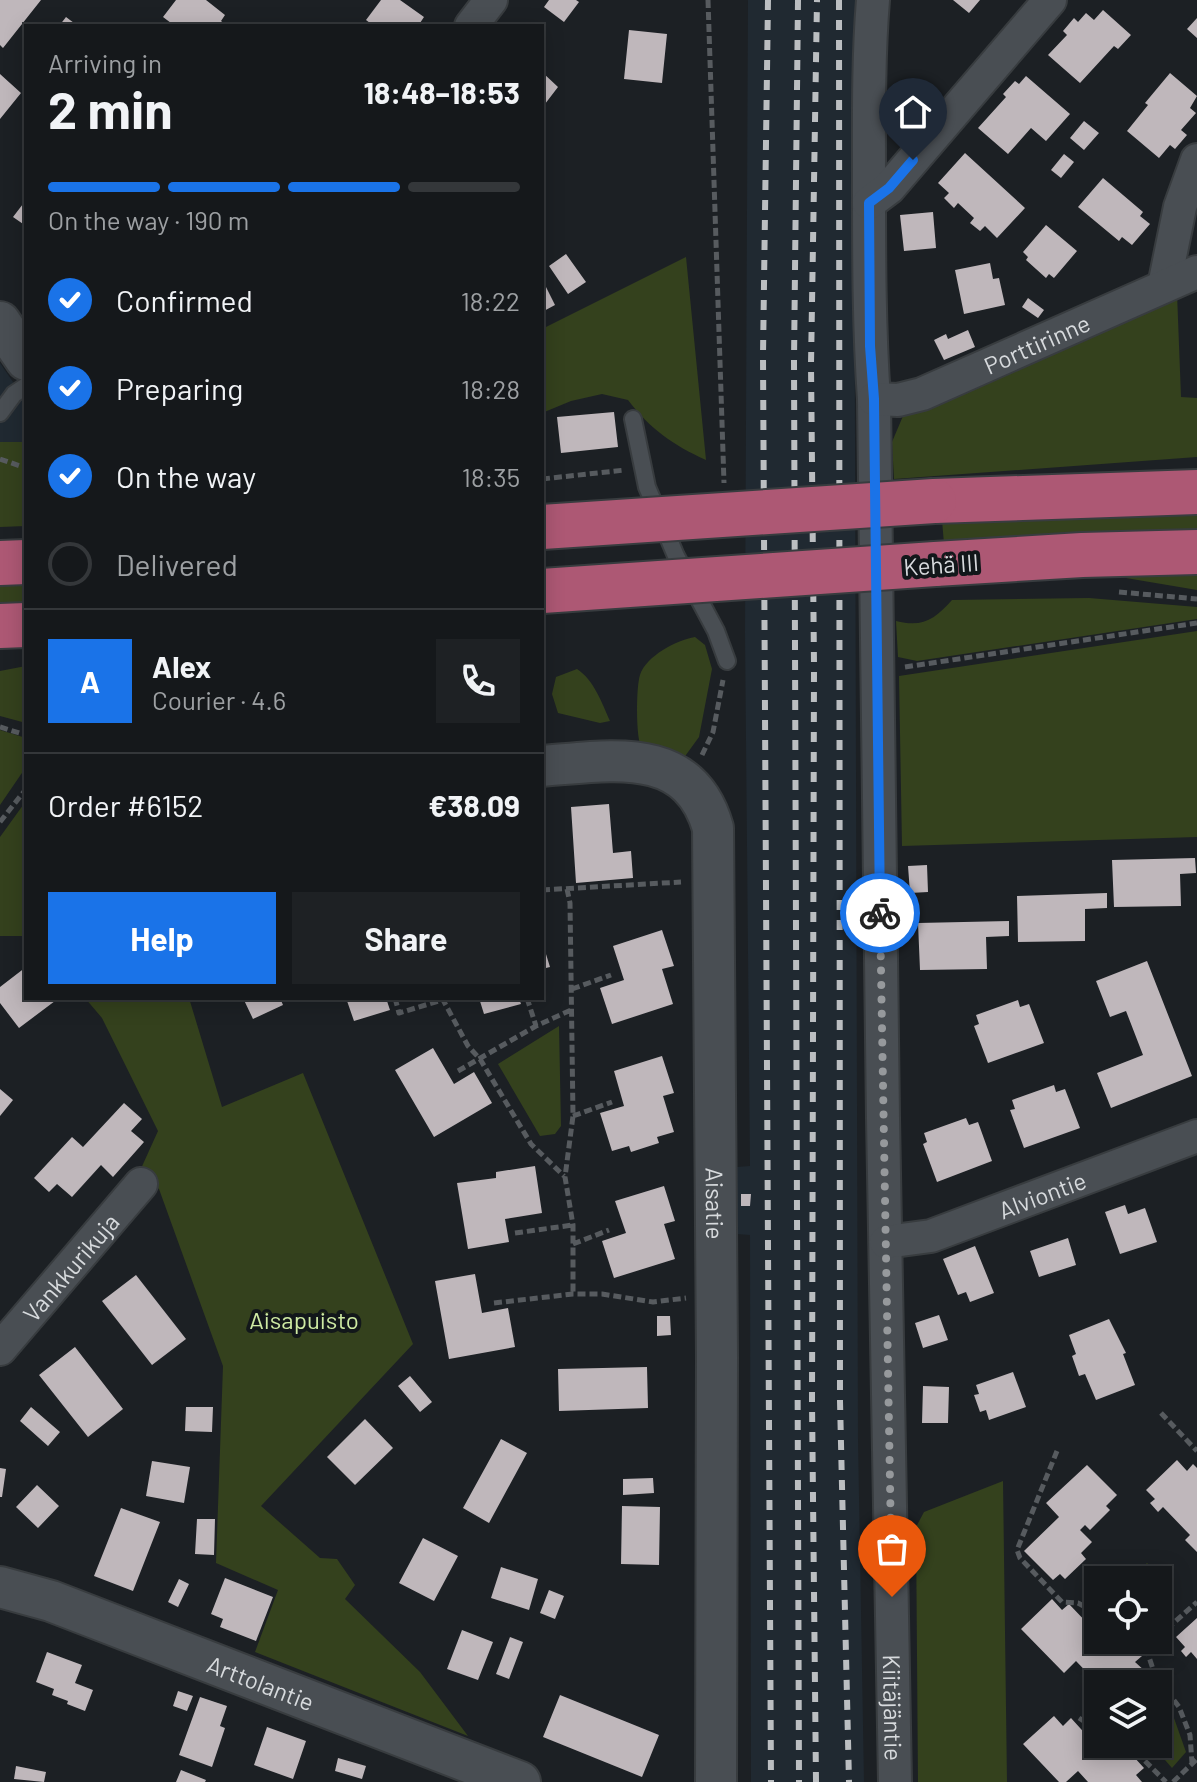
<!DOCTYPE html>
<html lang="en">
<head>
<meta charset="utf-8">
<style>
  :root { --surface:#15181b; --page:#1e2124; --text:#f1f3f6; --muted:#9da0a3; --line:#34373a; --accent:#1a73e8 }
  body { margin:0; font-family:Barlow,sans-serif; background:var(--page); color:var(--text); height:100vh; display:flex; flex-direction:column; font-size:30px; white-space:nowrap }
  * { box-sizing:border-box; margin:0 }
  p { font-size:26px; color:var(--muted) }
  .icon { flex:none; width:44px; height:44px; fill:none; stroke:currentColor; stroke-width:2; stroke-linecap:round; stroke-linejoin:round }
  .map { position:relative; flex:1; overflow:hidden }
  .details { position:absolute; left:24px; top:24px; width:520px; height:976px; display:flex; flex-direction:column; background:var(--surface); border-radius:0px; box-shadow:0 4px 20px #0003,0 0 0 2px var(--line) }
  .details>* { flex:none }
  .buttons { position:absolute; left:1084px; top:1566px; display:grid; gap:16px }
  .buttons a { display:grid; place-items:center; width:88px; height:88px; border-radius:0px; background:var(--surface); box-shadow:0 4px 20px #0003,0 0 0 2px var(--line); font-size:40px }
  .pin { position:absolute; display:grid; place-items:center; width:68px; height:68px; color:#fff; margin:-82px -34px; border-radius:50% 50% 50% 0; rotate:-45deg; box-shadow:0 0 8px #0007 }
  .pin .icon { rotate:45deg }
  .courier { position:absolute; display:grid; place-items:center; width:80px; height:80px; margin:-40px; border:6px solid #1a73e8; border-radius:50%; background:#fff; color:#222; box-shadow:0 2px 10px #0007 }
  .summary em { font-style:normal; font-weight:700 }
  .summary div { display:flex; flex-direction:column-reverse }
  .summary { display:flex; align-items:center; justify-content:space-between; height:136px; padding:0 24px }
  h1 { font-size:52px; font-weight:700; line-height:60px }
  .bar { display:grid; grid-template-columns:repeat(4,1fr); gap:12px 8px; align-content:center; height:96px; padding:0 24px }
  .bar i { height:10px; border-radius:6px; background:var(--line) }
  .bar .on { background:var(--accent) }
  .bar p { grid-column:span 4 }
  .line { display:flex; align-items:center; gap:20px; padding:0 24px; border-top:2px solid var(--line) }
  .line div { flex:1 }
  .round { display:grid; place-items:center; flex:none; width:84px; height:84px; border-radius:0px; background:var(--page) }
  ol { padding:0 24px; list-style:none }
  li { display:flex; align-items:center; gap:24px; height:88px }
  li p { margin-inline-start:auto }
  li .icon { padding:8px; border-radius:50%; background:var(--accent); color:#fff; stroke-width:4 }
  li:last-child { color:var(--muted) }
  li i { width:44px; height:44px; border:4px solid var(--line); border-radius:50% }
  .primary-button { display:flex; gap:16px; margin-top:auto; padding:16px 24px }
  .primary-button a { flex:1; height:92px; border-radius:0px; background:var(--accent); color:#fff; font-size:32px; font-weight:700; line-height:92px; text-align:center }
  .primary-button a+a { background:var(--page); color:var(--text) }
  .map>svg:first-child { display:block }
  .built { fill:#202931 }
  .green { fill:#34411d }
  .building { fill:#bfb7bb }
  .lines { fill:none; stroke-linecap:round; stroke-linejoin:round }
  .service-casing { stroke:#383c3f; stroke-width:20 }
  .minor-casing { stroke:#383c3f; stroke-width:36 }
  .tertiary-casing { stroke:#383c3f; stroke-width:44 }
  .trunk-casing { stroke:#383c3f; stroke-width:48 }
  .path { stroke:#575b5f; stroke-width:5; stroke-dasharray:8 4; stroke-linecap:butt }
  .service { stroke:#494e53; stroke-width:16 }
  .minor { stroke:#494e53; stroke-width:32 }
  .tertiary { stroke:#494e53; stroke-width:40 }
  .trunk { stroke:#ad5874; stroke-width:44 }
  .rail { stroke:#bbbec1; stroke-width:6; stroke-dasharray:10 10; stroke-linecap:butt }
  .trunk-bridge-casing { stroke:#383c3f; stroke-width:48; stroke-linecap:butt }
  .trunk-bridge { stroke:#ad5874; stroke-width:44 }
  .done { stroke:#96999c; stroke-width:8; stroke-dasharray:0 14.4 }
  .route { stroke:#1a73e8; stroke-width:10 }
  .labels { text-anchor:middle; dominant-baseline:central; stroke-width:8; stroke-linejoin:round; paint-order:stroke }
  .street-label { font-size:24px; fill:#d7dadd; stroke:#12171a }
  .park-label { font-size:24px; fill:#ceeaa3; stroke:#12171a }
</style>
</head>
<body>
<div class="map">
<svg width="1197" height="1782" viewBox="0 0 1197 1782">
  <rect width="100%" height="100%" fill="#1c2024"/>
  <path class="built" d="M748,0H857L854,101L858,1439L864,1782H751L750,1235L737,1234V1167L750,1166L745,633Z
    M0,363L26,401V442H0Z"/>
  <path class="green" d="M686,257L706,460C673,445 650,429 628,400L602,394L571,401L542,413V329Z
    M1177,293L1181,397L1197,398V457L894,479L892,442L903,416Z
    M0,442H26V526L0,527Z
    M1197,514V530L1121,531L944,544L942,520Z
    M1197,571V590L1126,578L1132,574Z
    M26,583V605L0,606V585Z
    M1089,598L1197,607V619L917,661L898,657L896,621C923,628 935,619 952,600Z
    M1197,631V837L902,846L899,676Z
    M695,637L705,645L712,669L699,737L683,759L640,744C636,732 636,687 640,675C646,656 677,640 695,637Z
    M26,666V723L0,716V671Z
    M577,669C594,680 602,703 610,721L600,723L558,713L552,694L556,677Z
    M0,730L26,738V767L0,805Z
    M26,801V936H0V837Z
    M85,998H189L222,1107L303,1073L413,1344L261,1506L320,1558L337,1559L355,1585L345,1599L420,1672L468,1736L255,1652L278,1590L216,1563L223,1366L159,1189L139,1173L158,1131L102,1018Z
    M559,1026L561,1126L555,1134L540,1136L498,1064Z
    M1003,1481L1007,1782H918L916,1527L924,1512Z
    M1147,1563L1162,1578L1158,1582L1130,1580Z
    M1158,1692L1169,1704L1186,1752L1172,1768L1151,1744H1158Z"/>
  <path class="building" d="M0,0H41L3,48L0,45Z
    M176,0H206L225,15L221,21L227,26H175L163,17Z
    M381,0H400L424,17L418,26H374L366,20Z
    M549,0H576L579,2L564,22L544,7Z
    M953,0H980L969,13Z
    M1103,10L1131,35L1118,49L1114,46L1080,83L1048,55L1067,35L1063,31L1074,18L1078,22L1086,13L1094,20Z
    M66,17L78,26H59Z
    M1197,18V38L1187,29Z
    M629,30L667,34L662,83L624,79Z
    M542,72L558,87L545,104L542,102Z
    M1170,73L1197,96L1190,108L1196,113L1181,130L1187,135L1175,149L1170,145L1159,158L1127,131L1148,105L1145,103Z
    M0,74L21,93L0,119Z
    M1026,76L1070,114L1046,141L1031,128L1008,154L978,128L1006,97L1003,94L1015,81L1019,84Z
    M1084,121L1099,133L1084,150L1070,138Z
    M965,153L1025,208L997,238L985,226L980,231L970,223L974,218L958,203L954,208L944,198L949,193L938,183Z
    M1064,154L1074,162L1061,178L1051,170Z
    M1103,178L1143,212L1140,216L1150,224L1132,245L1122,237L1119,241L1078,207Z
    M26,200V226L13,217Z
    M933,212L936,248L904,251L900,215Z
    M1046,225L1077,251L1054,278L1049,274L1046,278L1026,260L1028,257L1023,252Z
    M566,254L586,282L568,294L549,266Z
    M990,263L993,279L999,278L1005,305L964,314L955,270Z
    M542,279L555,305L542,312Z
    M1028,298L1044,310L1038,318L1022,307Z
    M968,330L975,347L944,360L934,340L946,334L948,339Z
    M614,412L618,447L561,453L557,417Z
    M609,804L613,853L631,851L633,878L576,883L571,807Z
    M1195,858L1196,873L1180,874L1181,906L1114,907L1112,860Z
    M927,865L928,892L910,893L908,866Z
    M1107,893V908L1085,909V941L1018,942L1017,896Z
    M1009,921V936L986,937L987,969L920,970L918,923Z
    M662,930L674,966L662,969L673,1004L612,1024L600,988L624,980L613,946Z
    M542,941L550,967L542,969Z
    M1147,961L1192,1076L1111,1108L1097,1073L1143,1055L1126,1011L1110,1017L1096,981Z
    M26,967V998H59L19,1028L0,1003V987Z
    M243,998H280L283,1005L253,1019Z
    M346,998H386L390,1010L354,1021Z
    M479,998H519L521,1004L484,1014Z
    M1018,1000L1020,1007L1029,1004L1044,1043L988,1063L974,1026L979,1024L976,1015Z
    M433,1048L454,1084L474,1072L492,1103L434,1137L395,1070Z
    M662,1056L674,1093L663,1096L674,1132L657,1137L659,1143L631,1152L629,1146L612,1151L600,1113L624,1106L614,1071Z
    M1054,1085L1056,1092L1065,1089L1080,1128L1024,1148L1010,1110L1015,1109L1012,1100Z
    M0,1089L13,1100L0,1116Z
    M124,1103L142,1119L131,1131L144,1142L113,1177L101,1165L72,1197L57,1184L49,1192L34,1178L72,1137L83,1147Z
    M966,1118L969,1125L978,1122L992,1161L937,1182L923,1144L927,1142L924,1133Z
    M535,1166L542,1213L505,1219L509,1242L468,1249L457,1183L496,1178V1172Z
    M664,1186L675,1221L664,1224L675,1259L614,1278L602,1241L626,1233L615,1201Z
    M741,1194H751L750,1206H741Z
    M1125,1205L1128,1214L1145,1208L1157,1242L1120,1254L1105,1212Z
    M1068,1238L1076,1265L1039,1277L1030,1251Z
    M975,1246L994,1293L970,1302L966,1292L958,1295L943,1259Z
    M475,1274L482,1313L508,1308L515,1347L449,1359L435,1281Z
    M136,1275L186,1339L152,1365L102,1301Z
    M939,1315L948,1340L923,1348L915,1323Z
    M657,1316H670L671,1335L657,1336Z
    M1109,1319L1126,1353L1123,1354L1135,1385L1096,1400L1085,1374L1079,1376L1072,1356L1076,1354L1069,1335Z
    M75,1347L123,1409L88,1437L39,1375Z
    M647,1367L648,1408L559,1411L558,1369Z
    M1013,1372L1026,1407L989,1420L986,1410L980,1412L974,1395L979,1394L976,1385Z
    M410,1376L432,1402L420,1412L398,1386Z
    M923,1386L949,1387L948,1423H922Z
    M31,1407L60,1432L48,1446L20,1421Z
    M186,1407H213L212,1432L185,1431Z
    M365,1419L393,1448L355,1485L327,1457Z
    M501,1439L527,1453L489,1523L463,1508Z
    M1177,1460L1187,1471L1193,1464L1197,1468V1552L1185,1540L1190,1535L1163,1507L1158,1512L1150,1503L1155,1499L1146,1490Z
    M152,1461L190,1467L184,1503L146,1496Z
    M1087,1465L1117,1495L1106,1506L1110,1510L1090,1530L1085,1525L1080,1530L1092,1542L1081,1553L1086,1559L1065,1579L1060,1574L1053,1580L1024,1551L1059,1517L1046,1503Z
    M0,1468L6,1469L2,1497H0Z
    M653,1478L654,1493L623,1495V1479Z
    M37,1485L59,1506L38,1528L16,1507Z
    M622,1506L660,1507L659,1565L621,1564Z
    M121,1508L160,1522L133,1591L94,1576Z
    M197,1519H215L214,1555L195,1554Z
    M423,1538L458,1556L434,1601L399,1583Z
    M501,1567L538,1579L529,1610L491,1598Z
    M225,1578L273,1597L256,1641L220,1627L223,1619L211,1614Z
    M179,1579L189,1584L178,1607L168,1602Z
    M549,1590L564,1596L555,1619L540,1613Z
    M1052,1599L1062,1610L1069,1604L1090,1626L1083,1633L1090,1641L1098,1633V1640H1127L1142,1656L1135,1662L1146,1672L1134,1684H1098L1076,1661L1064,1673L1021,1629Z
    M1197,1618V1659L1191,1652L1186,1657L1181,1651L1185,1647L1176,1637Z
    M462,1630L493,1642L478,1680L447,1669Z
    M510,1637L523,1642L509,1679L496,1674Z
    M47,1652L82,1665L75,1683L93,1690L85,1711L67,1704L68,1701L52,1695L54,1689L36,1682Z
    M178,1691L193,1696L187,1711L173,1706Z
    M560,1695L659,1735L642,1777L543,1737Z
    M200,1697L227,1706L220,1726L225,1728L212,1767L179,1755Z
    M1054,1716L1063,1726L1071,1718L1090,1739L1082,1746L1091,1755L1104,1744H1108L1115,1752L1123,1745L1144,1768L1136,1775L1142,1782H1088L1078,1771L1066,1782H1059L1023,1744Z
    M267,1727L306,1741L293,1779L254,1765Z
    M338,1758L366,1766L362,1779L335,1771Z
    M16,1766L46,1772L44,1782L14,1779Z
    M181,1770L206,1780L205,1782H176Z"/>
  <g class="lines">
    <defs>
      <path id="service" d="M0,413L14,394L26,386
        M633,419L647,487L676,556L716,631L727,661"/>
      <g id="minor">
        <path id="s1" d="M873,0C868,61 869,123 869,184C869,256 869,328 874,399L883,1118L895,1782"/>
        <path d="M471,26L491,0"/>
        <path d="M869,203L889,188L1050,0"/>
        <path d="M1164,286L1180,207L1197,160"/>
        <path id="s2" d="M874,399L898,400L922,394L1197,272"/>
        <path id="s3" d="M886,1242L931,1236L1197,1136"/>
        <path id="s4" d="M0,1349L141,1184"/>
      </g>
      <g id="tertiary">
        <path d="M0,322L26,360"/>
        <path id="s5" d="M542,766C610,761 689,744 713,828L717,1358L716,1782"/>
        <path id="s6" d="M0,1587L51,1601L520,1782"/>
      </g>
      <path id="trunk" d="M934,501L1197,492
        M0,563L26,562
        M935,564L1082,555L1197,552
        M0,626L26,625"/>
    </defs>
    <use href="#service" class="service-casing"/>
    <use href="#minor" class="minor-casing"/>
    <use href="#tertiary" class="tertiary-casing"/>
    <use href="#trunk" class="trunk-casing"/>
    <path class="path" d="M708,0L724,483
      M0,459L26,468
      M542,479L625,470
      M1119,592L1197,599
      M905,667L1197,623
      M0,727L26,735
      M702,755L713,732L723,680
      M0,822L26,789
      M567,889L570,903L573,1116L565,1177L573,1225V1294
      M542,890L681,882
      M572,989L611,975
      M395,998L399,1013L442,1000
      M442,998L468,1046L480,1059L531,1144L564,1176
      M527,998L536,1026
      M458,1071L536,1026L571,1010
      M573,1116L612,1102
      M515,1233L573,1225
      M573,1244L609,1230
      M494,1303L573,1294H602L653,1302L686,1298
      M1161,1413L1197,1451
      M1057,1451L1017,1550L1020,1558L1062,1602L1078,1603L1098,1614
      M1158,1637L1197,1602
      M1155,1640L1146,1648L1155,1675L1179,1707L1190,1735L1192,1763
      M1079,1718L1098,1730
      M1128,1744L1166,1782
      M1173,1782L1197,1759"/>
    <use href="#service" class="service"/>
    <use href="#minor" class="minor"/>
    <use href="#tertiary" class="tertiary"/>
    <use href="#trunk" class="trunk"/>
    <path class="rail" d="M768,0L763,355L771,1782
      M798,0L794,361L799,1782
      M839,0L840,1401L849,1782
      M816,1782L812,1402L814,665L811,365L817,0"/>
    <defs>
      <path id="trunk-bridge" d="M542,527L934,501
        M542,591L935,564"/>
    </defs>
    <use href="#trunk-bridge" class="trunk-bridge-casing"/>
    <use href="#trunk-bridge" class="trunk-bridge"/>
  </g>
  <g class="lines">
    <path class="done" d="M880,913L892,1597"/>
    <path class="route" d="M880,913L874,399L870,346L869,203L889,188L913,160"/>
  </g>
  <g class="labels">
    <g class="street-label">
      <text stroke="none"><textPath href="#s2" startOffset="174">Porttirinne</textPath></text>
      <text transform="translate(941 564) rotate(-4)">Kehä III</text>
      <text stroke="none"><textPath href="#s3" startOffset="164">Alviontie</textPath></text>
      <text stroke="none"><textPath href="#s5" startOffset="578">Aisatie</textPath></text>
      <text stroke="none"><textPath href="#s4" startOffset="108">Vankkurikuja</textPath></text>
      <text stroke="none"><textPath href="#s6" startOffset="278">Arttolantie</textPath></text>
      <text stroke="none"><textPath href="#s1" startOffset="1708">Kiitäjäntie</textPath></text>
    </g>
    <g class="park-label">
      <text x="304" y="1319">Aisapuisto</text>
    </g>
  </g>
</svg>
<div class="buttons">
<a><svg class="icon" aria-label="locate" viewBox="0 0 24 24"><circle cx="12" cy="12" r="6"/><path d="M12 2v4M12 18v4M2 12h4M18 12h4"/></svg></a>
<a><svg class="icon" aria-label="layers" viewBox="0 0 24 24"><path d="M12 4l9 5-9 5-9-5zM3 14l9 5 9-5"/></svg></a>
</div>
<div class="pin" style="left:892px;top:1597px;background:#ea580c"><svg class="icon" aria-label="bag" viewBox="0 0 24 24"><path d="M5 8h14l-1 12H6zM9 8a3 3 0 0 1 6 0"/></svg></div>
<div class="pin" style="left:913px;top:160px;background:#1f2937"><svg class="icon" aria-label="home" viewBox="0 0 24 24"><path d="M3 11l9-7 9 7M6 9v11h12V9"/></svg></div>
<div class="courier" style="left:880px;top:913px"><svg class="icon" aria-label="bike" viewBox="0 0 24 24"><circle cx="6" cy="16" r="4"/><circle cx="18" cy="16" r="4"/><path d="M6 16l4-8h5l3 8M10 8l3 8H6M13 5h3"/></svg></div>
<section class="details">
<div class="summary"><div><h1>2 min</h1><p>Arriving in</p></div><em>18:48–18:53</em></div>
<div class="bar"><i class="on"></i><i class="on"></i><i class="on"></i><i></i><p>On the way · 190 m</p></div>
<ol>
<li><svg class="icon" aria-label="check" viewBox="0 0 24 24"><path d="M5 12l5 5 9-10"/></svg>Confirmed<p>18:22</p></li>
<li><svg class="icon" aria-label="check" viewBox="0 0 24 24"><path d="M5 12l5 5 9-10"/></svg>Preparing<p>18:28</p></li>
<li><svg class="icon" aria-label="check" viewBox="0 0 24 24"><path d="M5 12l5 5 9-10"/></svg>On the way<p>18:35</p></li>
<li><i></i>Delivered</li>
</ol>
<div class="line" style="height:144px"><b class="round" style="background:var(--accent);color:#fff">A</b><div><b>Alex</b><p>Courier · 4.6</p></div><a class="round"><svg class="icon" aria-label="phone" viewBox="0 0 24 24"><path d="M5 4h4l2 5-3 2q2 4 5 5l2-3 5 2v4C11 20 4 13 5 4z"/></svg></a></div>
<div class="line" style="height:104px"><div>Order #6152</div><b>€38.09</b></div>
<div class="primary-button"><a>Help</a><a>Share</a></div>
</section>
</div>
</body>
</html>
